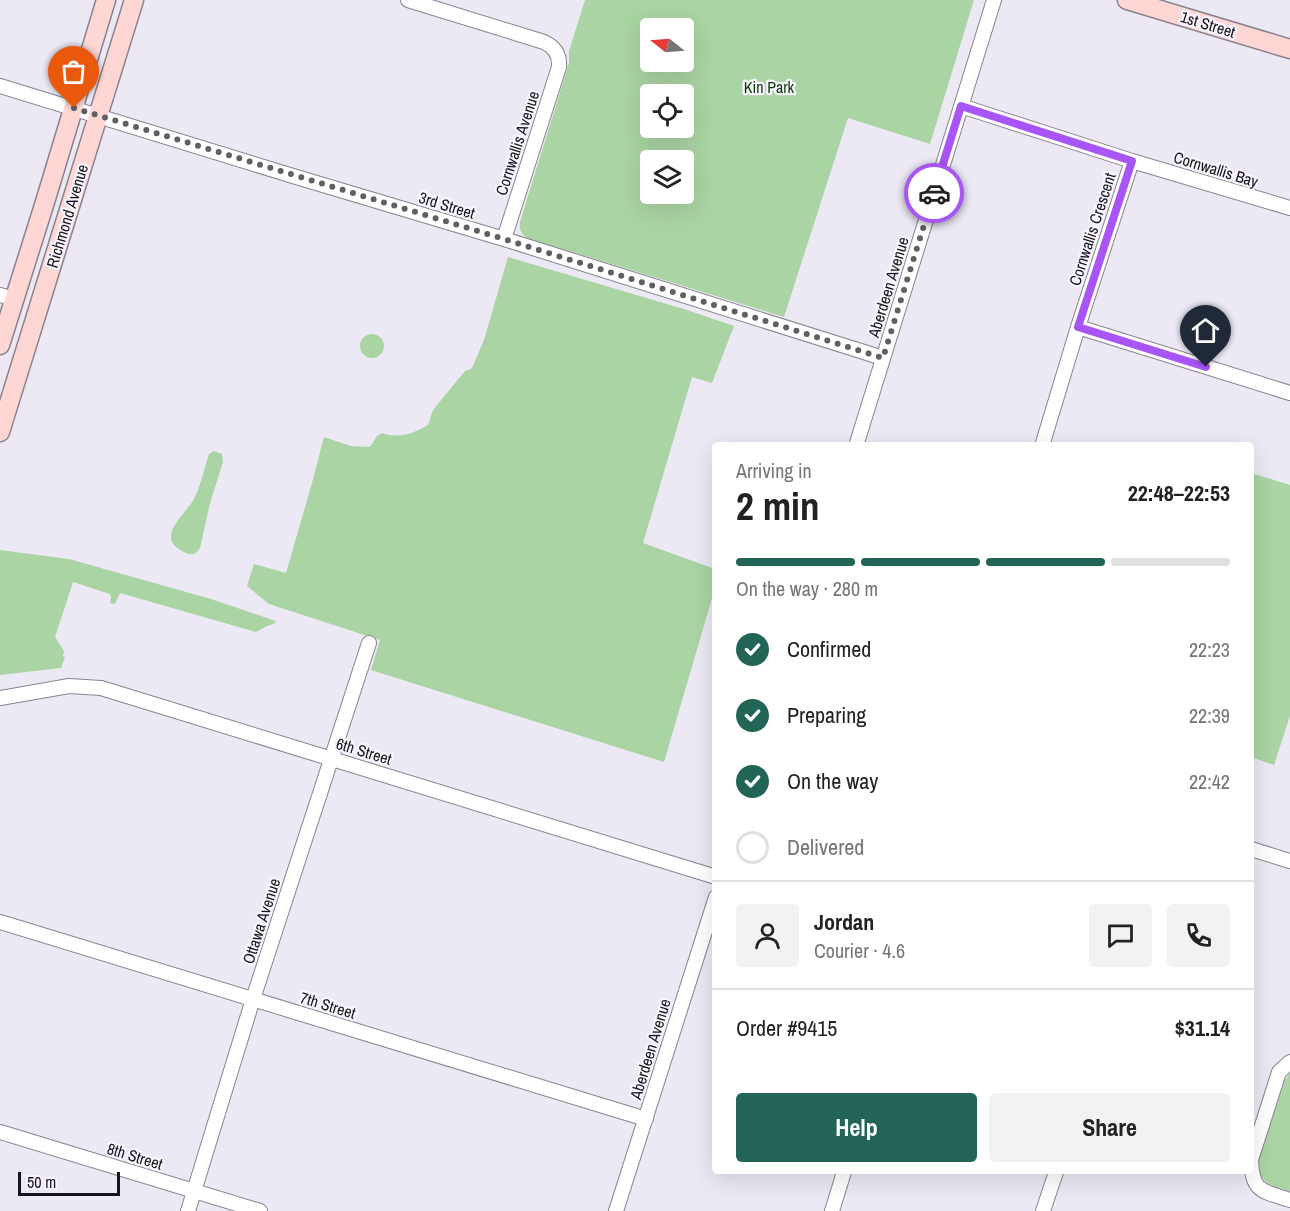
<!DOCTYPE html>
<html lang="en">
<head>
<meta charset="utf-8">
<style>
  :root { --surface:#fff; --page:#f2f2f2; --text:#222; --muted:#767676; --line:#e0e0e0; --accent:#226556 }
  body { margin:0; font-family:"Archivo Narrow",sans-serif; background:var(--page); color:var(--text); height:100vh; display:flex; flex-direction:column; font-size:22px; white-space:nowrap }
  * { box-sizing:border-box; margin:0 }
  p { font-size:20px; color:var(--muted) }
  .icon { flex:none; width:33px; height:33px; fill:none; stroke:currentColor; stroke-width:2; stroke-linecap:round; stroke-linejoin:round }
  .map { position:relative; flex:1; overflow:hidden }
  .side { position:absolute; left:712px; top:442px; width:542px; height:732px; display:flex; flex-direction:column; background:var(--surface); border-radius:6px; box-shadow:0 6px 24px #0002 }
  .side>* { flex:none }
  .needle { width:39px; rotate:287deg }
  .tools { position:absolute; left:640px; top:18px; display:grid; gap:12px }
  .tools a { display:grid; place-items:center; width:54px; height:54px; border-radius:6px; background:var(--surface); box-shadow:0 6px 24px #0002; font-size:30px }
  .scale { position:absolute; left:18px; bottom:15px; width:102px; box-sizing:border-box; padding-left:6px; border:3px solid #161419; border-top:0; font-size:16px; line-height:21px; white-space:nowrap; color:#161419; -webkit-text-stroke:4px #f9f5ff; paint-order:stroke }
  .pin { position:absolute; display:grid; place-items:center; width:51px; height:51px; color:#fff; margin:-62px -26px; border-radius:50% 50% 50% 0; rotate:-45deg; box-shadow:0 0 6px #0007 }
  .pin .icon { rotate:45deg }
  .courier { position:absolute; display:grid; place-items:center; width:60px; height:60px; margin:-30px; border:4px solid #a855f7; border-radius:50%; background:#fff; color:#222; box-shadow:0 2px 8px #0007 }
  .headline em { font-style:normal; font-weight:800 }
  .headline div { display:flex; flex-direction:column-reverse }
  .headline { display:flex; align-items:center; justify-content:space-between; height:102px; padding:0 24px }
  h1 { font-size:39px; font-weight:800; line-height:45px }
  .bar { display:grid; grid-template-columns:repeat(4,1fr); gap:9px 6px; align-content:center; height:72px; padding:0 24px }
  .bar i { height:8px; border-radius:4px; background:var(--line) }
  .bar .active { background:var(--accent) }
  .bar p { grid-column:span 4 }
  .line { display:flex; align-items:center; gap:15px; padding:0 24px; border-top:2px solid var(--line) }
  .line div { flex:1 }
  .round { display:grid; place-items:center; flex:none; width:63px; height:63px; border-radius:6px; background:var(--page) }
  ol { padding:0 24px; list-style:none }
  li { display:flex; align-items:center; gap:18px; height:66px }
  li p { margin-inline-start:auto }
  li .icon { padding:6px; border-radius:50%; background:var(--accent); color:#fff; stroke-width:4 }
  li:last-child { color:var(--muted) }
  li i { width:33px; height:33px; border:3px solid var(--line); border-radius:50% }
  .action { display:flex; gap:12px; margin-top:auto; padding:12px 24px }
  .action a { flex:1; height:69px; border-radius:6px; background:var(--accent); color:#fff; font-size:24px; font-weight:800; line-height:69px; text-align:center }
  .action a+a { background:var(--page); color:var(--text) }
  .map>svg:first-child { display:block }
  .green { fill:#aad4a3; fill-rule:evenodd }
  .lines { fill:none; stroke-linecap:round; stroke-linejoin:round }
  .street-casing { stroke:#88838e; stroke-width:16 }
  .secondary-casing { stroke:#88838e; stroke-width:21 }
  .street { stroke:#fff; stroke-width:14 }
  .secondary { stroke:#fed6d4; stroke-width:18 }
  .done { stroke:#615e66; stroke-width:6; stroke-dasharray:0 10.8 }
  .route { stroke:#a855f7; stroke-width:8 }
  .labels { text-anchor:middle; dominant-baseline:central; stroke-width:4.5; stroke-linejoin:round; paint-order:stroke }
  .street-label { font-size:16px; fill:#161419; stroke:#f9f5ff }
  .park-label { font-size:16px; fill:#063a00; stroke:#f9f5ff }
</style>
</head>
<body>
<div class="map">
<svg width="1290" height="1211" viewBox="0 0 1290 1211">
  <rect width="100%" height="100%" fill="#ece8f4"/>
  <path class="green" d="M585,0H974L930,144L848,118L784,317L527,238C521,234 519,230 520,222L569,63V51ZM651,28H684V62H651ZM651,94H684V128H651ZM651,160H684V194H651Z
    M508,257L687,310L734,326L712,383L692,377L643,543L715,569V588L664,762L371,670L380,640L269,604L247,586L254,564L286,573L312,483L324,437L351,446L370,447L377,436L382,433C398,439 413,434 428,425L433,410L465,371L471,369L473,366L484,340Z
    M360 346a12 12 0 1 1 24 0a12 12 0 1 1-24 0Z
    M214,451L222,454L223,462L210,503L200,548C197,552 195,555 189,554C185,553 180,550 176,547C160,533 187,512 194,499C201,485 204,469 209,454Z
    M1251,473L1290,485V716L1274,765L1251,757Z
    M0,550L69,559L211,599L276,621L274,624L267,626L256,632L120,593L115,604L110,603L111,598L110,594L73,582L55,637L64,651L63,656L65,657L61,668L0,675Z
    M1290,1073V1191C1273,1186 1259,1185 1258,1163L1285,1080Z"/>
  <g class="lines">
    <defs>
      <path id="street" d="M408,0L544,42C555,47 560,55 559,67L504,239
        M0,86L293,176L504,239L883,358
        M961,106L1132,161L1078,327L1042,446
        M1132,161L1290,208
        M0,295L14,299
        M1078,327L1290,393
        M856,446L994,0
        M0,698L69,686L101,688L716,877
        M1251,849L1290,861
        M0,922L646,1119
        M1290,1062L1279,1072L1251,1160C1252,1192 1262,1191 1290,1200
        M0,1132L260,1211
        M188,1211L253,999L369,643
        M616,1211L716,897
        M832,1211L844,1172
        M1043,1211L1056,1172"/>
      <path id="secondary" d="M1127,0L1290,49
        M0,345L45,202L106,0
        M0,432L134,0"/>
    </defs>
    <use href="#street" class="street-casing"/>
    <use href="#secondary" class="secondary-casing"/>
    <use href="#street" class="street"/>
    <use href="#secondary" class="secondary"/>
  </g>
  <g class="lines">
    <path class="done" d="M74,108L504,239L883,358L934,193"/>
    <path class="route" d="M934,193L961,106L1132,161L1078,327L1206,367"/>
  </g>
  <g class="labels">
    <g class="street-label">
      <text transform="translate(1208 24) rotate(17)">1st Street</text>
      <text transform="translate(517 143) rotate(-72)">Cornwallis Avenue</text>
      <text transform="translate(1216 169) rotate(17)">Cornwallis Bay</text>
      <text transform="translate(447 205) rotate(17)">3rd Street</text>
      <text transform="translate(67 216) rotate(-73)">Richmond Avenue</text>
      <text transform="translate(1092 229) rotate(-72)">Cornwallis Crescent</text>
      <text transform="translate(888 287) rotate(-73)">Aberdeen Avenue</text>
      <text transform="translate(364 751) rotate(17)">6th Street</text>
      <text transform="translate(261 921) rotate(-72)">Ottawa Avenue</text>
      <text transform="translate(328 1005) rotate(17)">7th Street</text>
      <text transform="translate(650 1049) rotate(-73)">Aberdeen Avenue</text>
      <text transform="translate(135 1156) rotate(17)">8th Street</text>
    </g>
    <g class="park-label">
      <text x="769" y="87">Kin Park</text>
    </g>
  </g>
</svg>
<div class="tools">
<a><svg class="needle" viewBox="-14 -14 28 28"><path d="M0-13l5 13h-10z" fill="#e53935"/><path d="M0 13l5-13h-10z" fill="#767676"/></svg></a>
<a><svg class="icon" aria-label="locate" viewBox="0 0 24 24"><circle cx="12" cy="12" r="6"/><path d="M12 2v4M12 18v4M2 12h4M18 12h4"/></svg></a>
<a><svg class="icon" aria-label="layers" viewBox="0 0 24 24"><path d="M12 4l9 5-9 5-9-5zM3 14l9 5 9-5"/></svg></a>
</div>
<div class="scale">50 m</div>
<div class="pin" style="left:74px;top:108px;background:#ea580c"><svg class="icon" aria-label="bag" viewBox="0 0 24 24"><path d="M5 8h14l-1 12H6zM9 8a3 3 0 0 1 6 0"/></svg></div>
<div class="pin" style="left:1206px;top:367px;background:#1f2937"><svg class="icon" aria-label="home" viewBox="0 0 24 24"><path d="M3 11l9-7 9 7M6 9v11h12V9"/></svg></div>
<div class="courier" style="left:934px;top:193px"><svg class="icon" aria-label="car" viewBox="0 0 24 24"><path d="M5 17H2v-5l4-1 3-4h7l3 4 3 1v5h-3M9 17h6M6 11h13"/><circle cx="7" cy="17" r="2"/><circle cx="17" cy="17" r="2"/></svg></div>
<section class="side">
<div class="headline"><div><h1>2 min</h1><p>Arriving in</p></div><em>22:48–22:53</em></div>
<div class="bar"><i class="active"></i><i class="active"></i><i class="active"></i><i></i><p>On the way · 280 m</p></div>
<ol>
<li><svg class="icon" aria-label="check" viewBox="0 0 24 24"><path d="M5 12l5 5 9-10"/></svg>Confirmed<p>22:23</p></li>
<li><svg class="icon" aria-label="check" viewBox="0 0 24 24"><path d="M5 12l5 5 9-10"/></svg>Preparing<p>22:39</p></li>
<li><svg class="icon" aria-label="check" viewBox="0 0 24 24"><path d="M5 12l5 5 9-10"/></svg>On the way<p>22:42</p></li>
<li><i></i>Delivered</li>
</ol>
<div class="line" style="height:108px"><a class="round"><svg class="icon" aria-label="person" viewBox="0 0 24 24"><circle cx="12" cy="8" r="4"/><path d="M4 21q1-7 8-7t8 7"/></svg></a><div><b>Jordan</b><p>Courier · 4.6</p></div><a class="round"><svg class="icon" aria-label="chat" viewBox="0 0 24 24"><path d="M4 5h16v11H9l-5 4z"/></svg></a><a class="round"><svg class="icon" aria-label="phone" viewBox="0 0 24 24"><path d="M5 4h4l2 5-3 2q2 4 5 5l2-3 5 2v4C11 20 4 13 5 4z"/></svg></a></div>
<div class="line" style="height:78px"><div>Order #9415</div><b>$31.14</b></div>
<div class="action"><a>Help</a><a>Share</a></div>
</section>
</div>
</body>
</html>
